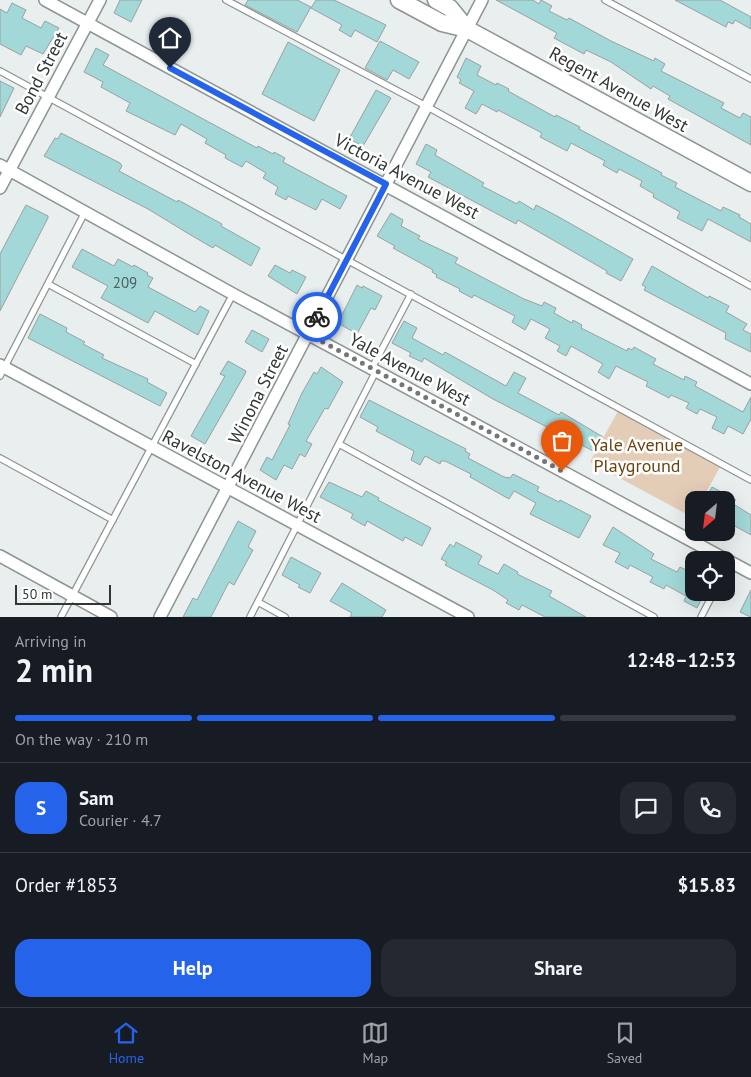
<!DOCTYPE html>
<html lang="en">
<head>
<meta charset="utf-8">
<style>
  :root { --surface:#171b24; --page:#242831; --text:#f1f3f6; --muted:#9ea1a6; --line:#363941; --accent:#2563eb }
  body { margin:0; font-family:"PT Sans",sans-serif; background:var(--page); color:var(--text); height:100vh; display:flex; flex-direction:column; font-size:19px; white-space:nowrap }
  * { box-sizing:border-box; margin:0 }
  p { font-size:16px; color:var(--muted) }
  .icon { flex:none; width:28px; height:28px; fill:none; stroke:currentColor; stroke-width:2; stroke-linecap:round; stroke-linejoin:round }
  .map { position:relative; height:617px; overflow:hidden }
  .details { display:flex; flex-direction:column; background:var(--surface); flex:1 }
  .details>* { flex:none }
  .needle { width:32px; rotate:208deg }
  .tools { position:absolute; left:685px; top:491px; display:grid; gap:10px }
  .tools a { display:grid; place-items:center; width:50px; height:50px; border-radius:10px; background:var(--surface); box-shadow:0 5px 20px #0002; font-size:25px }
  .scale { position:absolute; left:15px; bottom:12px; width:96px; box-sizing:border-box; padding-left:5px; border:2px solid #333636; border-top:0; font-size:14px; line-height:18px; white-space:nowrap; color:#333636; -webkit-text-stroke:4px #fff; paint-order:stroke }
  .pin { position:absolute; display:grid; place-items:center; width:42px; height:42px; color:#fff; margin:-51px -21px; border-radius:50% 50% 50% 0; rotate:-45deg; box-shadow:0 0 5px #0007 }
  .pin .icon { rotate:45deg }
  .courier { position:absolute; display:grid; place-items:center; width:50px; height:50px; margin:-25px; border:4px solid #2563eb; border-radius:50%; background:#fff; color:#222; box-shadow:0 1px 6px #0007 }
  .headline em { font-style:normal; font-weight:700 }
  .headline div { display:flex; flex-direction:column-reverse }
  .headline { display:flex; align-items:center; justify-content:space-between; height:85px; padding:0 15px }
  h1 { font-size:32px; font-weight:700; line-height:38px }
  .bar { display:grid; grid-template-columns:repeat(4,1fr); gap:8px 5px; align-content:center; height:60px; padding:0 15px }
  .bar i { height:6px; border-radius:4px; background:var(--line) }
  .bar .on { background:var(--accent) }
  .bar p { grid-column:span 4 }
  .line { display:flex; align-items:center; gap:12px; padding:0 15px; border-top:1px solid var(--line) }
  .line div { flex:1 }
  .round { display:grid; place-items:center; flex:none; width:52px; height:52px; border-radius:15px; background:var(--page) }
  .cta { display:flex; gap:10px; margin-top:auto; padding:10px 15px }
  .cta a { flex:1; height:58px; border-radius:15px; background:var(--accent); color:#fff; font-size:20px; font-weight:700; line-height:58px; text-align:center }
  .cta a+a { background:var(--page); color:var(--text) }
  .menu { display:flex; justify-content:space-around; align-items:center; height:70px; border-top:1px solid var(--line); background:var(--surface); font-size:14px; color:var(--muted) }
  .menu a { display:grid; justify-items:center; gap:2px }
  .menu .on { color:var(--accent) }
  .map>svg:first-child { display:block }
  .green { fill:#e4cdb7 }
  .building { fill:#a2d8d8; stroke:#9ba0a0 }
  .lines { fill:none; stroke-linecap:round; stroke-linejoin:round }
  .lane-casing { stroke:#8e9393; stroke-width:8 }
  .street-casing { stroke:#8e9393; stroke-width:14 }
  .secondary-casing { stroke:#8e9393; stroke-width:19 }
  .lane { stroke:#fff; stroke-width:5.5 }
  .street { stroke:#fff; stroke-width:11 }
  .secondary { stroke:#fff; stroke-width:16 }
  .done { stroke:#737777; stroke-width:5; stroke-dasharray:0 9 }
  .route { stroke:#2563eb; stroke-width:6 }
  .labels { text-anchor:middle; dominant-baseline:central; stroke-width:5; stroke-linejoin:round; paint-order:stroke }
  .number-label { font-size:15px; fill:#4f5e5e }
  .street-label { font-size:18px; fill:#333636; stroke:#fff }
  .park-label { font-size:18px; fill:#6b420d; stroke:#fff }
</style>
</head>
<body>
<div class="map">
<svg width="751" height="617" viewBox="0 0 751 617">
  <rect width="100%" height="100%" fill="#e9efef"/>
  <path class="green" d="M618,411L720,467L702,500H694L692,517L590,462Z"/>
  <path class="building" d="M120,0H142L131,22L114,13Z
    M248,0H297L311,7L297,32L245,5Z
    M316,0H334L386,25L377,42L355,30L351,37L339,30L342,25L311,8Z
    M496,0H533L539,4L541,0L552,6L549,11L567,20L569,18L611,41L654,61L655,58L665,64L661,71L724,103L721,108L740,118L743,113L751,117V145L668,99L670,96L653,86L651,89L611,62L586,50L584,54L554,38L557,33Z
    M675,0H720L751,17V29L735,20L733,24L728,22L726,27Z
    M12,3L26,10L22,18L41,28L45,21L59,28L43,54L26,46L21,55L0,44V9L7,13Z
    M380,41L419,62L409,79L393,70L387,80L365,68Z
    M288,42L340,70L314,121L262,94Z
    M96,48L109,55L103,65L257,148L258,146L273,154L274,152L285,158L283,162L347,196L340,209L322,199L316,210L288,196L286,200L275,194L278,187L263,178L266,173L246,161L242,167L225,158L226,155L205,143L207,139L181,124L175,135L126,111L130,103L101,87L103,82L84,72Z
    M466,58L481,66L477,75L496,85L497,83L509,89L508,91L555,117L556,115L580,127L579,129L662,173L661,175L677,183L675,187L721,211L723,207L740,215L739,217L751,224V242L708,219L702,231L677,218L680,212L653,197L654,194L640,186L642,181L619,169L617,173L603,165L605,161L571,143L567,151L540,137L542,133L498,110L497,112L482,104L476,114L465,108L474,91L459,83L461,80L457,77Z
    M0,81L14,88L0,117Z
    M376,90L391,98L363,146L349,139Z
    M61,133L120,163L122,166L119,171L177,202L178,200L222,224L221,226L260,248L251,266L215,245L213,248L189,234L148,209L44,156L55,138L58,139Z
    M426,144L437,150L435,155L484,183L482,186L517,204L519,201L534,210L536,205L557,216L633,259L621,281L606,273L607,271L546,236L518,220L516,224L428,177L431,172L416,164Z
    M26,205L48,216V218L0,311V254Z
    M391,213L403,220L401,226L420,236L418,239L458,258L455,263L524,299L542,306L544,302L556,308L554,313L572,323L573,320L582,325L581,328L627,351L628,348L632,350L634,347L656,359L653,364L684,380L685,376L697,382L695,386L743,412L751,397V419L743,434L728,426L724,434L712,428L717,417L700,409L697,414L686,408L689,403L671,395L669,398L646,386L648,382L616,366L609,379L598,372L603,364L571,346L566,356L557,351L560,346L545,338L550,329L531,319L525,330L512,322L515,316L474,295L472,298L459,291L460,289L436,277L437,275L432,272L433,270L393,248L395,246L377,236Z
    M82,249L114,266L118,259L133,267L134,265L148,273L147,275L153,278L148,287L195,312L200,306L209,311L198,335L155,311L148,323L101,298L108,286L72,267Z
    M275,265L290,273L292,270L306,277L297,294L268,276Z
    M652,266L708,298L709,296L729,306L726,312L747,324L743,330L751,334V352L725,339L726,333L644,290L646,287L642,285Z
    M357,285L362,288L363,286L382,296L375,310L371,308L357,334L338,323Z
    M40,314L67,328L66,332L85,342L83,344L104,355L102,358L148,379L147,382L167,393L160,406L28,338Z
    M404,321L417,328L412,338L443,355L445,352L506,386L514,372L526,378L518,393L559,415L561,412L603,437L595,452L493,399L424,358L422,362L409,356L411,353L392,343Z
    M252,330L269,339L262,352L245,342Z
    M228,361L246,371L245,374L205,444L191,436L225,376L220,374Z
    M321,367L343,382L328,409L325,408L306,441L312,444L305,457L300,454L292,469L284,465L276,480L260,470L267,457L272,460L290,425L288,424L302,393L314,372L317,374Z
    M369,400L466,449L465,451L470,454L468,458L504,477L510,478L513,474L539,487L537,491L559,502L560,500L591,516L579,538L530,514L536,503L514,491L509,499L470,477L471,474L445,461H441L440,464L425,456L420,465L411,460L414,451L376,431L378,427L360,417Z
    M329,482L362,497L366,491L379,498L378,500L431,528L422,546L405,537L403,541L367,521L365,526L351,518L353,514L320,497Z
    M712,487L736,500H727L751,515V535L726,521V500H705Z
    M238,521L256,531L248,547L253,550L234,585L229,582L211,617H183L193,598L197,600Z
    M613,527L654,554L651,559L677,572L680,567L694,574V592H705L697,608L684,601L686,596L666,585L664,589L650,582L653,577L630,565L628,569L615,562L620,553L603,545Z
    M456,542L482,556L478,564L498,574L504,564L518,572L517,574L552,591L549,596L586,617H545L522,605L519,610L506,603L508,600L493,590L445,565L447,562L441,559L450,544L454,547Z
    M291,557L321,573L310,593L298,587L300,585L282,575Z
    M342,583L386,610L382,617H350L352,613L330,601Z
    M751,590V617H750L740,612Z"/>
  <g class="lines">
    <defs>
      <path id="lane" d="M226,0L426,106L751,286
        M605,0L751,79
        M0,71L751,480
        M48,284L196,364
        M372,368L411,294
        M0,376L85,212
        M339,444L654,617
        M0,458L113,520
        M258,602L285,617
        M61,617L233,294
        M250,617L376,371
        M701,617L714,592"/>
      <path id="street" d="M45,0L751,384
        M0,165L233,294L751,573
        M0,188L100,0
        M0,365L468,617
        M0,556L111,617
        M160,617L482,0"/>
      <path id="secondary" d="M399,0L442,23L467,29L751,183
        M436,0L450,8L467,29"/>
    </defs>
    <use href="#lane" class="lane-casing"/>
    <use href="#street" class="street-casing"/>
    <use href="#secondary" class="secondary-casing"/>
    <use href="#lane" class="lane"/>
    <use href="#street" class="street"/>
    <use href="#secondary" class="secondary"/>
  </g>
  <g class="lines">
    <path class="done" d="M317,317L308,334L562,471"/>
    <path class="route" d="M170,68L386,184L317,317"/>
  </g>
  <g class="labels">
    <g class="number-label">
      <text x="125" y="282">209</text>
    </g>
    <g class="street-label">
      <text transform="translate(41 73) rotate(-62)">Bond Street</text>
      <text transform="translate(619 89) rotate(29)">Regent Avenue West</text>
      <text transform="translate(407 176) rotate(28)">Victoria Avenue West</text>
      <text transform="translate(410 369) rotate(28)">Yale Avenue West</text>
      <text transform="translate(258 394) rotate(-63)">Winona Street</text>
      <text transform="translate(242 476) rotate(28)">Ravelston Avenue West</text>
    </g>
    <g class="park-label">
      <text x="637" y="444">Yale Avenue<tspan x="637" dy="21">Playground</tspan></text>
    </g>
  </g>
</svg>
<div class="tools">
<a><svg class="needle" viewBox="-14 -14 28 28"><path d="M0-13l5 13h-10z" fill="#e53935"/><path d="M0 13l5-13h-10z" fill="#9ea1a6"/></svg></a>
<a><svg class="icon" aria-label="locate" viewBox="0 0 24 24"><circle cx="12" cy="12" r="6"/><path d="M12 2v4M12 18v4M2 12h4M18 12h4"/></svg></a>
</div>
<div class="scale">50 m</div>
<div class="pin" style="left:562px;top:471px;background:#ea580c"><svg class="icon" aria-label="bag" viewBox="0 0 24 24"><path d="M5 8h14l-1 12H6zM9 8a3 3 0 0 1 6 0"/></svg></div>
<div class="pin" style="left:170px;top:68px;background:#1f2937"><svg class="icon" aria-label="home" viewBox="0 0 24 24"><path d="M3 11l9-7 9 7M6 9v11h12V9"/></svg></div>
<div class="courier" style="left:317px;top:317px"><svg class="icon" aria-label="bike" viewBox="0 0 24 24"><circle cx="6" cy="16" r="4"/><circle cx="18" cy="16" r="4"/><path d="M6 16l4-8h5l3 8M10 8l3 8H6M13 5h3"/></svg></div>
</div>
<section class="details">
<div class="headline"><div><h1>2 min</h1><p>Arriving in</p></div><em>12:48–12:53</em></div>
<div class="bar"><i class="on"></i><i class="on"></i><i class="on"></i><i></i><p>On the way · 210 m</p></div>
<div class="line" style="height:90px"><b class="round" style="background:var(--accent);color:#fff">S</b><div><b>Sam</b><p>Courier · 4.7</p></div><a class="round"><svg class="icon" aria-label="chat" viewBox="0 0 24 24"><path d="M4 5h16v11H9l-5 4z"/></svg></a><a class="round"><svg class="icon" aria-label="phone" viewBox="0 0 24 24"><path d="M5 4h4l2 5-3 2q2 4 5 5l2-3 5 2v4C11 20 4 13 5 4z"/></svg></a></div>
<div class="line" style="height:65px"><div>Order #1853</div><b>$15.83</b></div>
<div class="cta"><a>Help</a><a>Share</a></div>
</section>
<nav class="menu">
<a class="on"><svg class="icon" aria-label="home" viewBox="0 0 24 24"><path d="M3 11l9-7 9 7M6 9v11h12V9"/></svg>Home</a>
<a><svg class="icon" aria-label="map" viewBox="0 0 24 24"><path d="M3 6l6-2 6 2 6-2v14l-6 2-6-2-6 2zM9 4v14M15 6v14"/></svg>Map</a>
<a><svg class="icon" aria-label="saved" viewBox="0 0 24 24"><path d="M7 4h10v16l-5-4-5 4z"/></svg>Saved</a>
</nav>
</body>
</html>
